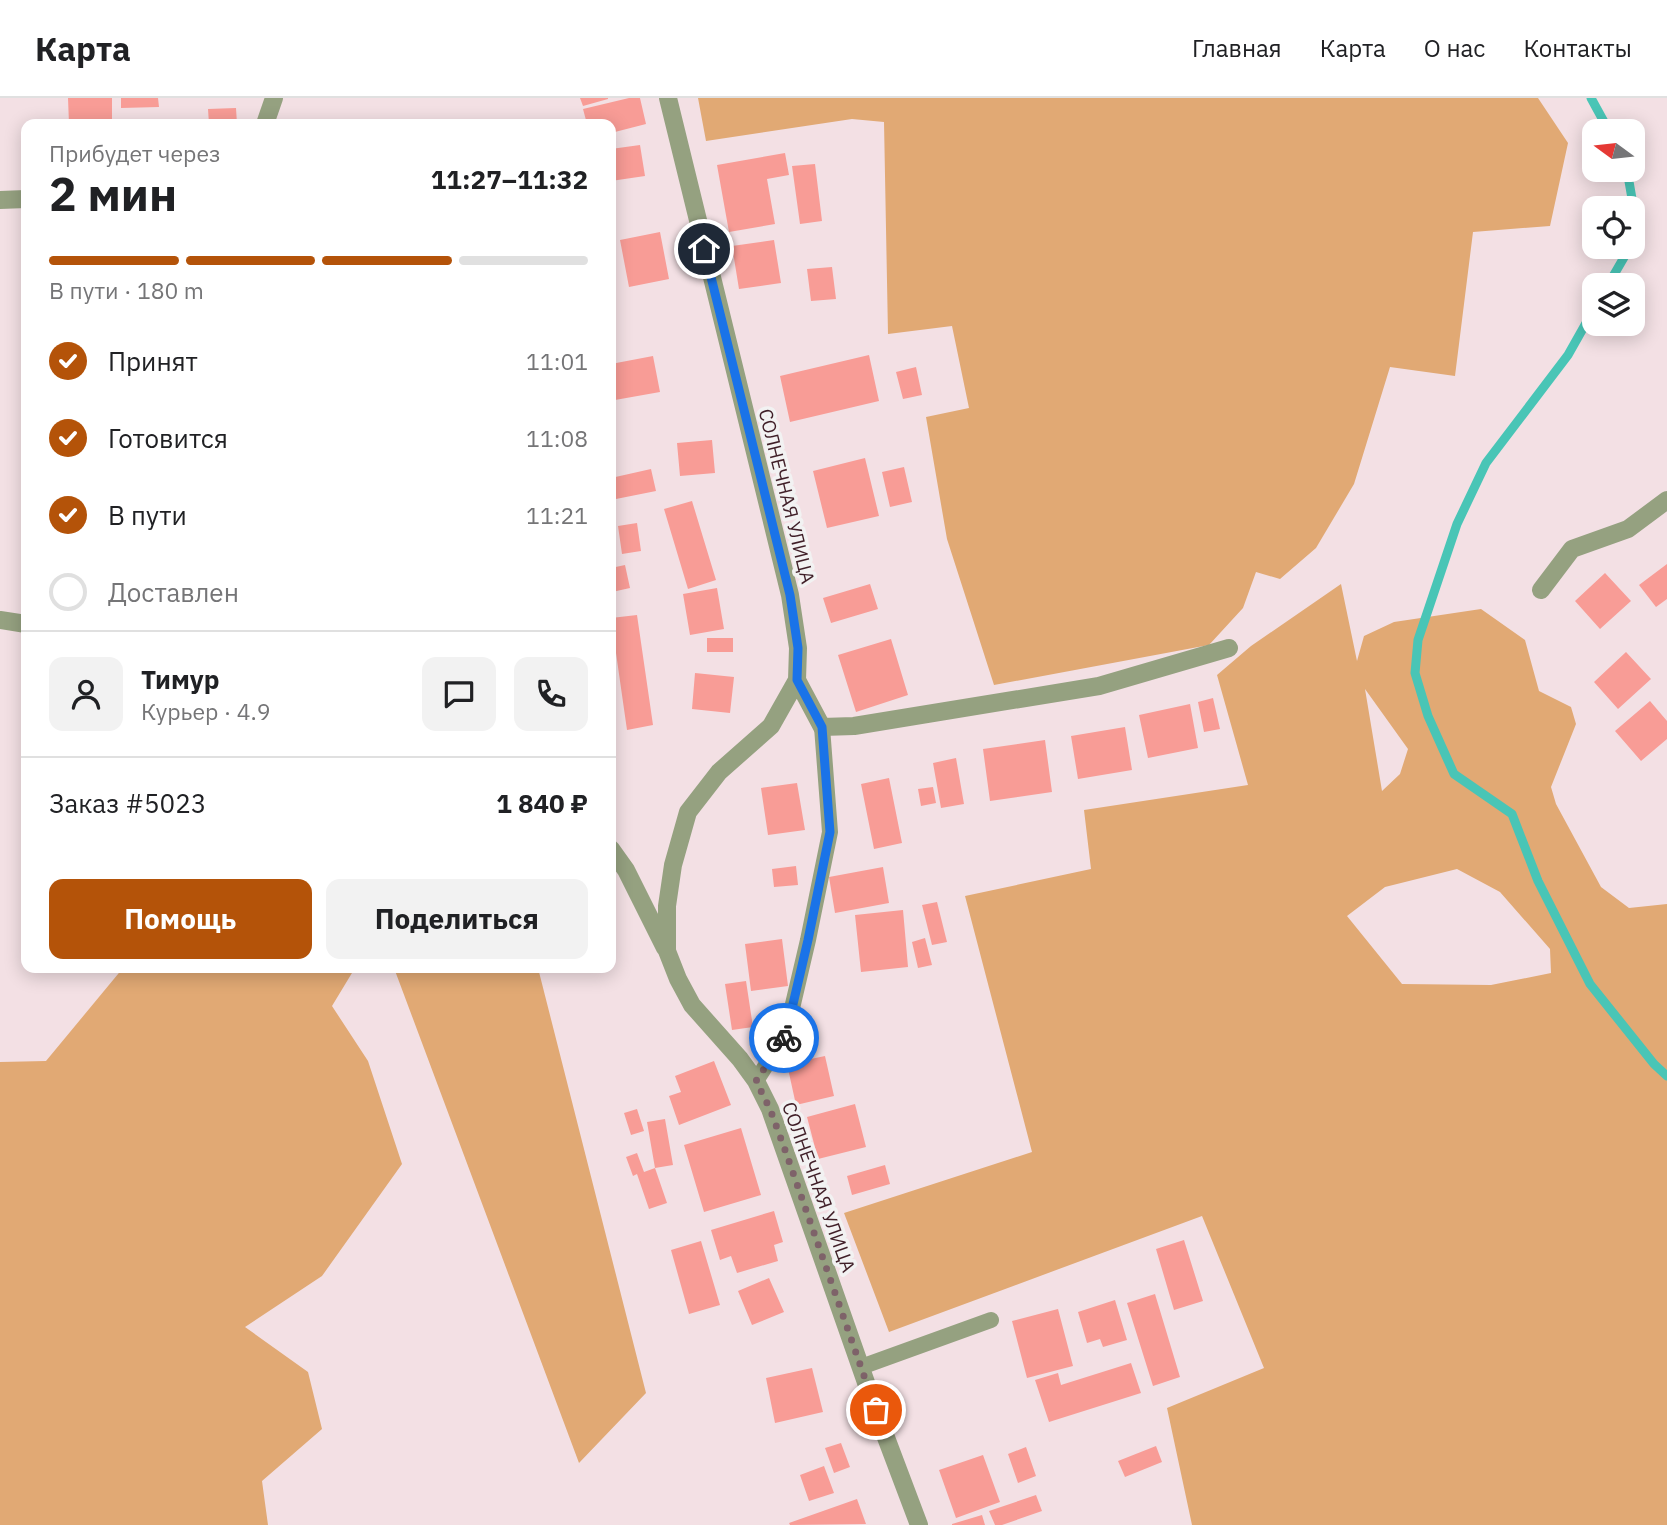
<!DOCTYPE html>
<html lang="ru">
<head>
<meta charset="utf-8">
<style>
  :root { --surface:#fff; --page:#f2f2f2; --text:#202124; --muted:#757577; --line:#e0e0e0; --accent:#b45309 }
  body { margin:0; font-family:"IBM Plex Sans",sans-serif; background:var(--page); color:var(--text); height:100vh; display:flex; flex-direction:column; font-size:26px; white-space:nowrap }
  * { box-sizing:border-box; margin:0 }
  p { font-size:23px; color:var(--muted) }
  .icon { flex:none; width:38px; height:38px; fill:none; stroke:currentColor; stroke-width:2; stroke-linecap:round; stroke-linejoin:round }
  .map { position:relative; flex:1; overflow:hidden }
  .drawer { position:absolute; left:21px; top:21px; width:595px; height:854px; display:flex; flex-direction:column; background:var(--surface); border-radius:14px; box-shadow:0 4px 18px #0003 }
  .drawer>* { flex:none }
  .needle { width:46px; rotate:285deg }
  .fabs { position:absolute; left:1582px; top:21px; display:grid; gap:14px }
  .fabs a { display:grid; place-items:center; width:63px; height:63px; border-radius:14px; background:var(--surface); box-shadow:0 4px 18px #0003; font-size:35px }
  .pin { position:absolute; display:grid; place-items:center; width:60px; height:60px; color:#fff; margin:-30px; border:4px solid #fff; border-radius:50%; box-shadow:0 2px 7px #0007 }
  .courier { position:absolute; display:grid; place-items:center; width:70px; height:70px; margin:-35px; border:5px solid #1a73e8; border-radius:50%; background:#fff; color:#222; box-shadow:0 2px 9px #0007 }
  .head em { font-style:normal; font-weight:700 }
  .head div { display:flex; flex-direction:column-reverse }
  .head { display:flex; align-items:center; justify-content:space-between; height:119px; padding:0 28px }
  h1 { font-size:46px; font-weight:700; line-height:52px }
  .bar { display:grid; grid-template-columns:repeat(4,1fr); gap:10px 7px; align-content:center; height:84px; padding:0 28px }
  .bar i { height:9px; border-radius:5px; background:var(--line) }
  .bar .current { background:var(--accent) }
  .bar p { grid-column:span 4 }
  .line { display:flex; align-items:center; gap:18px; padding:0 28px; border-top:2px solid var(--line) }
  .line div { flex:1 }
  .round { display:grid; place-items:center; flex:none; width:74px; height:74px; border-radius:14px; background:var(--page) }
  ol { padding:0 28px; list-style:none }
  li { display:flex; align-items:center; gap:21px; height:77px }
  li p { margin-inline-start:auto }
  li .icon { padding:7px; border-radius:50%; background:var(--accent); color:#fff; stroke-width:4 }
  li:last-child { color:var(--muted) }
  li i { width:38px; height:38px; border:4px solid var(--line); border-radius:50% }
  .action { display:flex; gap:14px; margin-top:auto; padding:14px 28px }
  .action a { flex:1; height:80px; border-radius:14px; background:var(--accent); color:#fff; font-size:28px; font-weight:700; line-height:80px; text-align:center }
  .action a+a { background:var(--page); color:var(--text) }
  header { display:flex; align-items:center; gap:42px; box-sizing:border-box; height:98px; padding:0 35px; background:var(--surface); border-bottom:2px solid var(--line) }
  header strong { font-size:33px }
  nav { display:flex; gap:38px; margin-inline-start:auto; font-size:24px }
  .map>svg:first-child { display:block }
  .green { fill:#e1a974; fill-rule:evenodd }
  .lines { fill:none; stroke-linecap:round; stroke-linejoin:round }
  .stream { stroke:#49c5b6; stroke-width:9 }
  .building { fill:#f89c96 }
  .service { stroke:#95a180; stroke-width:16 }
  .minor { stroke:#95a180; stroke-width:18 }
  .done { stroke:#7e6269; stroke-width:7; stroke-dasharray:0 12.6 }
  .route { stroke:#1a73e8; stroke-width:9 }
  .labels { text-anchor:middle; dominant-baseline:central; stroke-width:7; stroke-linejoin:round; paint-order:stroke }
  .street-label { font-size:19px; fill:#3f1e27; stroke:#f2f2f2 }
</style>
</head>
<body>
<header>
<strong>Карта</strong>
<nav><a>Главная</a><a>Карта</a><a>О нас</a><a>Контакты</a></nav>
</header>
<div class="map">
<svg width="1667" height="1427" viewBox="0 0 1667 1427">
  <rect width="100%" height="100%" fill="#f3e0e4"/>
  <path class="green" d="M698,0H1538L1568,45L1550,128L1473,134L1455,278L1390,269L1354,386L1316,450L1280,481L1256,474L1243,510L1209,547L994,587L947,441L926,319L969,310L952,228L888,236L884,24L852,21L706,43Z
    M1341,486L1357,563L1364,538L1394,524L1481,511L1525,542L1539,593L1571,609L1576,626L1551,689L1556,706L1601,789L1629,810L1667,806V1427H1192L1167,1310L1264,1270L1202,1118L889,1234L844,1115L1032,1054L965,798L1091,771L1084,712L1248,687L1217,577L1251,548ZM1365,591L1408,651L1400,676L1382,693ZM1457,771L1500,794L1550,851L1551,875L1491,887L1402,886L1347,818L1385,789Z
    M123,870H355L332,908L368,963L402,1066L322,1178L245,1229L308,1274L322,1331L262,1383L268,1427H0V964L46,963Z
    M394,870H538L646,1295L579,1365Z"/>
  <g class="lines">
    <path class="stream" d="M1591,0L1609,33
      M1627,72L1638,135L1633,144
      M1608,187L1630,149
      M1594,211L1568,257L1486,365L1457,426L1418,542L1415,575L1428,618L1454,676L1512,716L1538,783L1590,886L1654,966L1667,978"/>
  </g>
  <path class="building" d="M68,0H112V24L69,26Z
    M121,0H158L159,9L121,10Z
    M580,0H608V1L583,8Z
    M629,0H640L646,26L611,35V26H587L583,11Z
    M236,10L237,26H209L208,11Z
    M640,47L645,78L611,83V51Z
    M785,55L789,77L767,81L775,126L729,134L717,67Z
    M815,66L822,123L800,126L792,68Z
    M660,134L669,181L629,189L620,142Z
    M774,142L781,185L739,191L732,148Z
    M832,169L836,201L811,203L807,171Z
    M869,257L879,303L790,324L780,278Z
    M653,258L660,294L615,302L611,279V266Z
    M916,269L922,297L903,301L896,274Z
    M712,342L715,375L680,378L677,345Z
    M865,360L879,418L827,430L813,373Z
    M904,369L912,404L890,409L882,374Z
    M651,371L656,393L611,402V380Z
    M692,403L716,482L688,491L664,411Z
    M637,425L641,453L622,456L618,428Z
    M1667,466V501L1656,509L1639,487Z
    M625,467L630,490L612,494L611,470Z
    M1605,475L1631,503L1600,531L1575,503Z
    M870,486L878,511L831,525L823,500Z
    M717,490L724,531L690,537L683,496Z
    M637,517L653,627L627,632L611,520Z
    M707,540H733V554H707Z
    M891,541L908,597L856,614L838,557Z
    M1626,554L1651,581L1618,611L1594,584Z
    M695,575L734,579L730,615L692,611Z
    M1213,600L1220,631L1204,634L1198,604Z
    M1650,603L1667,623V641L1641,663L1615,633Z
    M1190,606L1198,650L1148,660L1139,617Z
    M1125,629L1132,672L1078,681L1071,638Z
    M1045,642L1052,694L990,703L983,651Z
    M956,660L964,706L941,710L933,665Z
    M889,680L902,745L874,751L861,686Z
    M797,685L805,732L768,737L761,690Z
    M933,689L936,705L921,708L918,691Z
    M796,768L798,787L774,789L772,771Z
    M883,769L889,805L835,815L829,779Z
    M937,804L947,844L932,847L922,807Z
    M903,812L908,869L861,874L855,817Z
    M925,840L932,867L918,870L912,844Z
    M782,841L788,888L751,893L745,846Z
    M746,883L753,929L732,932L725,886Z
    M825,958L834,998L796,1007L787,966Z
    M714,963L731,1007L679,1027L669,998L681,994L675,978Z
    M855,1006L866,1049L818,1061L807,1019Z
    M637,1011L644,1033L631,1037L624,1015Z
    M665,1021L673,1067L655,1070L647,1024Z
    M741,1030L761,1097L704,1114L684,1047Z
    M637,1055L644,1074L655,1070L667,1105L649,1111L637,1076L633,1078L626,1059Z
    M885,1067L890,1086L852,1097L847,1078Z
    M774,1113L783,1144L774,1147L778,1163L737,1175L731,1158L720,1162L711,1132Z
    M1184,1142L1203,1203L1174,1212L1156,1151Z
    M701,1143L720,1207L689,1216L671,1152Z
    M769,1180L784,1214L752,1227L738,1193Z
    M1155,1196L1180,1279L1153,1288L1127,1205Z
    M1115,1202L1127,1242L1103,1249L1100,1241L1087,1245L1078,1214Z
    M1058,1211L1073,1268L1027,1280L1012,1223Z
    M1131,1265L1141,1295L1049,1324L1035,1282L1058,1275L1061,1287Z
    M812,1270L823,1314L775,1325L766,1280Z
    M841,1345L850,1369L834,1375L825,1350Z
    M1156,1348L1162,1364L1125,1379L1118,1363Z
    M1026,1349L1036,1378L1018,1385L1008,1356Z
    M983,1357L1000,1404L956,1420L939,1372Z
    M824,1368L834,1395L809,1403L800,1377Z
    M1036,1397L1042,1413L1002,1427H995L989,1413Z
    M857,1401L866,1426L790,1427L789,1425Z
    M982,1417L985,1427H952V1426Z"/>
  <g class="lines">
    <path class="service" d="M756,983L786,936L808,842L830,734L822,629
      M861,1269L991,1222"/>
    <path class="minor" d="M668,0L790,497L798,550L797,582L771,628L719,674L688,714L673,767L667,808V853L678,881L692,907L740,961L756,983L770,1011L876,1313L919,1427
      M265,26L274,0
      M0,102L26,101
      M1541,492L1572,451L1628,431L1667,402
      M0,522L26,526
      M797,582L822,629L854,628L1099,588L1229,550
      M611,751L626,772L665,850"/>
  </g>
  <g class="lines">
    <path class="done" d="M784,940L756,983L770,1011L784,1049L876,1312"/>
    <path class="route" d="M704,151L790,497L798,550L797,582L822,629L830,734L808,842L786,936L784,940"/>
  </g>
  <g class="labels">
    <g class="street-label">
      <text transform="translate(787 398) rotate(76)">СОЛНЕЧНАЯ УЛИЦА</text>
      <text transform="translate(819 1089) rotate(70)">СОЛНЕЧНАЯ УЛИЦА</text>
    </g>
  </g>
</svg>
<div class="fabs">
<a><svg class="needle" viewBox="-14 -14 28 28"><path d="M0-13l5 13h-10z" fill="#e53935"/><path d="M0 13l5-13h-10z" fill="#757577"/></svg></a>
<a><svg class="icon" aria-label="locate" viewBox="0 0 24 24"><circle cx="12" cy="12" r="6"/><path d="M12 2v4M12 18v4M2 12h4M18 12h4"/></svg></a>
<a><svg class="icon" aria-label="layers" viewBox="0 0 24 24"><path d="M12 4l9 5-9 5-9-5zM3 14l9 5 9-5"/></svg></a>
</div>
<div class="pin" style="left:876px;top:1312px;background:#ea580c"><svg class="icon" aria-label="bag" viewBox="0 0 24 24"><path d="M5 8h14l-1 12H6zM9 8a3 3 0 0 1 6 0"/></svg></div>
<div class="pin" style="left:704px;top:151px;background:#1f2937"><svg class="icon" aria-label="home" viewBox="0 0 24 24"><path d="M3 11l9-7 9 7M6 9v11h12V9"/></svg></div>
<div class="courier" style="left:784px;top:940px"><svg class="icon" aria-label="bike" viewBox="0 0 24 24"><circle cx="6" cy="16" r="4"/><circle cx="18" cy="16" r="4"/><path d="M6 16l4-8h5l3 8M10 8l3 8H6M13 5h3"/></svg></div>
<section class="drawer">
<div class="head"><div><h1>2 мин</h1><p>Прибудет через</p></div><em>11:27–11:32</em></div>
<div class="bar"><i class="current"></i><i class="current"></i><i class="current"></i><i></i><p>В пути · 180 m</p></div>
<ol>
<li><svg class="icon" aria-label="check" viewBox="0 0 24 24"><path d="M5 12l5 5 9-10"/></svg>Принят<p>11:01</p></li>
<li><svg class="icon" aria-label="check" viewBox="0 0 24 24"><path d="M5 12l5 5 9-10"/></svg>Готовится<p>11:08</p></li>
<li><svg class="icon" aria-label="check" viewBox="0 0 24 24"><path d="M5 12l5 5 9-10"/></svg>В пути<p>11:21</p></li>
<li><i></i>Доставлен</li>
</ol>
<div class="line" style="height:126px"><a class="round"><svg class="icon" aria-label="person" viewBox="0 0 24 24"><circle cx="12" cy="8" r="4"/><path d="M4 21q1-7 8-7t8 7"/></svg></a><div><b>Тимур</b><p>Курьер · 4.9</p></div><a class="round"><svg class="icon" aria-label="chat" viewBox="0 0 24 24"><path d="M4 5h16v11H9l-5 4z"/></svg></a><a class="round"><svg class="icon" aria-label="phone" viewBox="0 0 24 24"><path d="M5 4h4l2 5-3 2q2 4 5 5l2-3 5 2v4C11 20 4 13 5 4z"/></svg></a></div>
<div class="line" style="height:91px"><div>Заказ #5023</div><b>1 840 ₽</b></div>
<div class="action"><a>Помощь</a><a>Поделиться</a></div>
</section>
</div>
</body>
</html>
